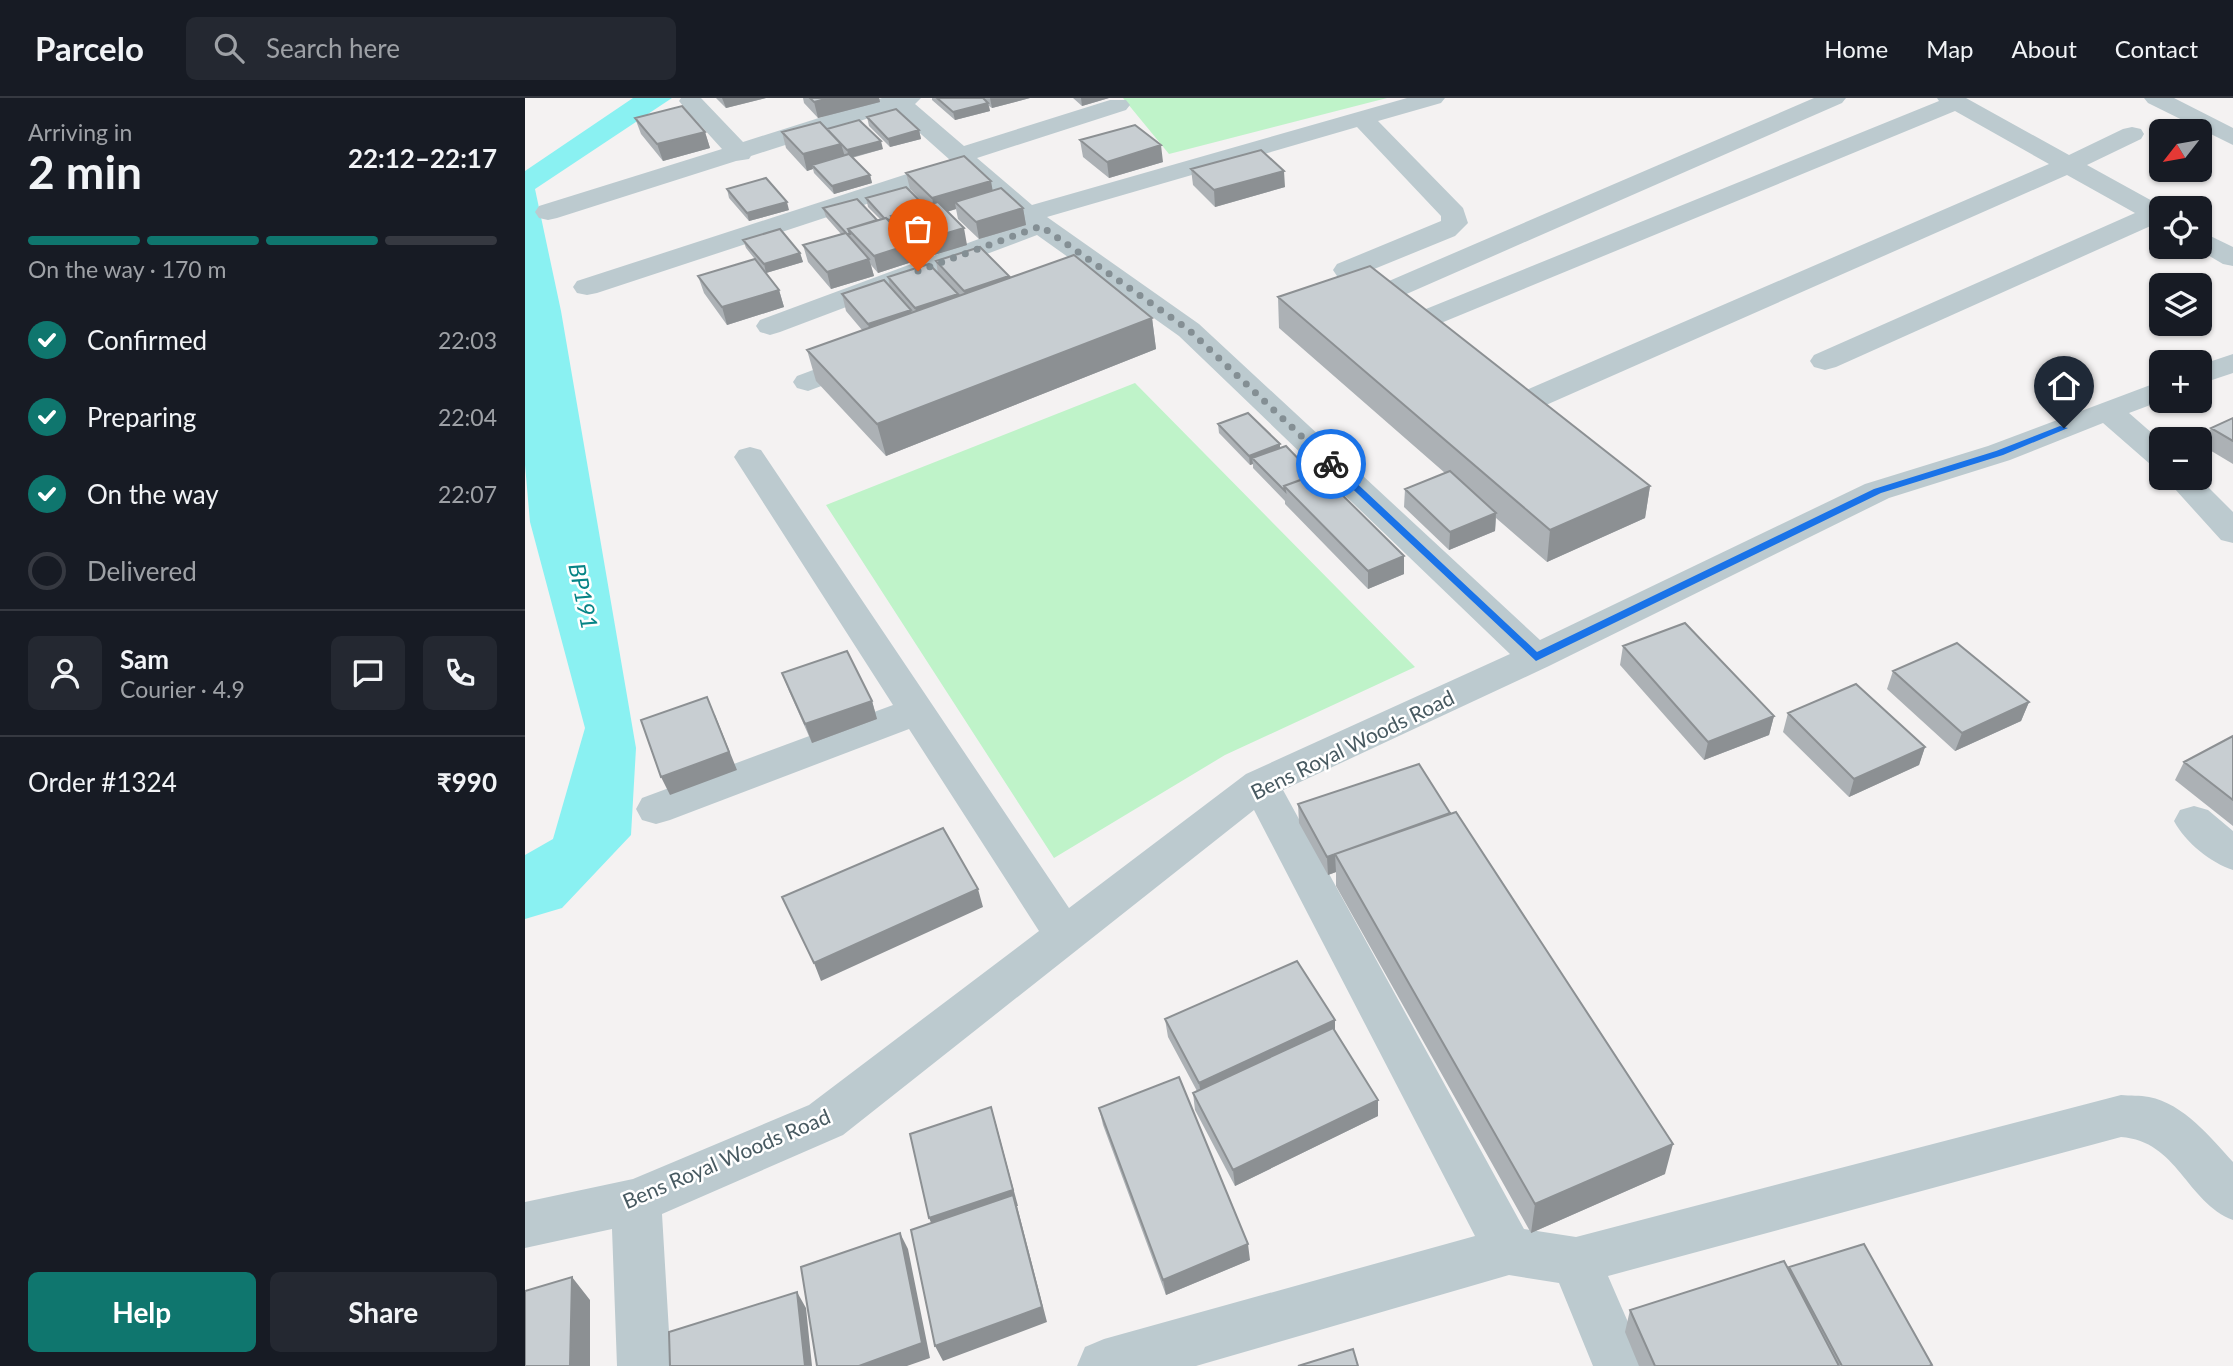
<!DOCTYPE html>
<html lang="en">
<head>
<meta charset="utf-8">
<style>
  :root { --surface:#171b24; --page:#242831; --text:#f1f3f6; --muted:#9ea1a6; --line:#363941; --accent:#0f766e }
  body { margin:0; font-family:Lato,sans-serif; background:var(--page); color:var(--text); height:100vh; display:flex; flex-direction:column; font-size:26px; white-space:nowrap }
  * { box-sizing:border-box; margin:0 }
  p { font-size:23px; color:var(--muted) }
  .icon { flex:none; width:38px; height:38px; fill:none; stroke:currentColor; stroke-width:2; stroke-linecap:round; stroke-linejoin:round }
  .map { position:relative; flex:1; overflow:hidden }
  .panel { display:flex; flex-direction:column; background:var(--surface); width:525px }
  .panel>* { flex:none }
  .needle { width:46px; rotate:239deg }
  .buttons { position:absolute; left:1624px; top:21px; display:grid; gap:14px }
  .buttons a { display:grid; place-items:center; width:63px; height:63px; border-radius:10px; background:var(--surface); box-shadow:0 2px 5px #0004; font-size:35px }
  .pin { position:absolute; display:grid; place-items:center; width:60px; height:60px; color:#fff; margin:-72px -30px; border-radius:50% 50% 50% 0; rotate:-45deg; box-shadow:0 0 7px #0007 }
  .pin .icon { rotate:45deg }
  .courier { position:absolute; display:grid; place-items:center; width:70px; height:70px; margin:-35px; border:5px solid #1a73e8; border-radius:50%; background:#fff; color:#222; box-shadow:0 2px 9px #0007 }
  .head em { font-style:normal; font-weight:700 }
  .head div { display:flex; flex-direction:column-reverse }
  .head { display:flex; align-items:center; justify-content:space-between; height:119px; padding:0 28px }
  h1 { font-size:46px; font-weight:700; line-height:52px }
  .bar { display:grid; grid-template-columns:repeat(4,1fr); gap:10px 7px; align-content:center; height:84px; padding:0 28px }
  .bar i { height:9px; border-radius:5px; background:var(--line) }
  .bar .active { background:var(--accent) }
  .bar p { grid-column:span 4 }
  .line { display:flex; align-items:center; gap:18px; padding:0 28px; border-top:2px solid var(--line) }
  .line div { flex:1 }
  .round { display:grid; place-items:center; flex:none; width:74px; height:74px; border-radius:10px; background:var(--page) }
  ol { padding:0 28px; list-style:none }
  li { display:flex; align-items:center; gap:21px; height:77px }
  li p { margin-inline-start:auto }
  li .icon { padding:7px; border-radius:50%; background:var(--accent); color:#fff; stroke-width:4 }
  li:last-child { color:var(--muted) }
  li i { width:38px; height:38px; border:4px solid var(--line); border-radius:50% }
  .button { display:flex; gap:14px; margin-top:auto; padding:14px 28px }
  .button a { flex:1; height:80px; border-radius:10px; background:var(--accent); color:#fff; font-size:28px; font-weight:700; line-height:80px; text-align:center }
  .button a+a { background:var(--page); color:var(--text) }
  header { display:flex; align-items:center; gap:42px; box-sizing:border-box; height:98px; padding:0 35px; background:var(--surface); border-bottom:2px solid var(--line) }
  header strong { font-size:33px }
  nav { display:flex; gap:38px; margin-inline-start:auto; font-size:24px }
  .search { width:490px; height:63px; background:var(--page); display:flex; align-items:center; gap:18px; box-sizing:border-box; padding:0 24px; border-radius:10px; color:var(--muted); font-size:26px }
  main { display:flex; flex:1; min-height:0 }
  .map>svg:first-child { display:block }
  .green { fill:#bff3c9 }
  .water { fill:#8af1f2 }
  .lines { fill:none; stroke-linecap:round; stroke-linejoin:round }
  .minor { fill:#bccacf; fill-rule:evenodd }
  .wall { fill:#acb1b5 }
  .shaded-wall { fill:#8c9093 }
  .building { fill:#c8ced2; stroke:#8c9093; stroke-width:2 }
  .route { fill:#1a73e8 }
  .done { stroke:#848f94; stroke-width:7; stroke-dasharray:0 12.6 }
  .labels { text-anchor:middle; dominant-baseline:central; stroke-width:5; stroke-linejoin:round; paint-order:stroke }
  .street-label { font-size:21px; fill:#485a61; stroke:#fff }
  .water-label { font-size:23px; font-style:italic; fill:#078486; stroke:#fff }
</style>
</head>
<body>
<header>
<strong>Parcelo</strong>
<div class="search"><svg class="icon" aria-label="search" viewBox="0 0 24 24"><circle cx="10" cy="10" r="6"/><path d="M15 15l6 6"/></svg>Search here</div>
<nav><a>Home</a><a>Map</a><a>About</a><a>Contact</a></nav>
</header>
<main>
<section class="panel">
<div class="head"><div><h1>2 min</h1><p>Arriving in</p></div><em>22:12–22:17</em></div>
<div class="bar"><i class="active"></i><i class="active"></i><i class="active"></i><i></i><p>On the way · 170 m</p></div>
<ol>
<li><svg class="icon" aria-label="check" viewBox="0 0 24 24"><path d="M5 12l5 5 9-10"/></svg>Confirmed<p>22:03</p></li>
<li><svg class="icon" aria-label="check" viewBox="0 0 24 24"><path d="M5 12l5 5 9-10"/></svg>Preparing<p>22:04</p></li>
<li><svg class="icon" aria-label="check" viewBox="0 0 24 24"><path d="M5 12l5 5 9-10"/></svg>On the way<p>22:07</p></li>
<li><i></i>Delivered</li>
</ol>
<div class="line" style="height:126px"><a class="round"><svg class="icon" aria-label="person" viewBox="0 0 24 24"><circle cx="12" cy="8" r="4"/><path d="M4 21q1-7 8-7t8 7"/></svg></a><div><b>Sam</b><p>Courier · 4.9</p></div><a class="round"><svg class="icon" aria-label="chat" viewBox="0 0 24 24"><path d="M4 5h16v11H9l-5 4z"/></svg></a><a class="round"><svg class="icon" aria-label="phone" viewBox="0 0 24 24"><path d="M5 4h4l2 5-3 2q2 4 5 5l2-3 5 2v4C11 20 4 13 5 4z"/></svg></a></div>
<div class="line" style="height:91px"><div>Order #1324</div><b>₹990</b></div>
<div class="button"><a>Help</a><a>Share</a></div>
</section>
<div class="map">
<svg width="1708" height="1268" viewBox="0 0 1708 1268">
  <rect width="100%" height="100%" fill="#f4f2f2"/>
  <path class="green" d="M598,0H862L644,56Z
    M610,285L890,569L700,657L529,760L301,407Z"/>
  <path class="water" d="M108,0H147L10,91L36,213L111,650L106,737L37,810L0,821V757L28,741L60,630L5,424L0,367V73Z"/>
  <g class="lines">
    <path class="minor" d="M156,0H176L218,44L357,0H396L390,6L439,48L585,2H601L605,7L601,12L452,60L507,107L882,0H920L916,5L853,23L938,110L943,125L930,138L832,178L822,180L812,178L808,172L812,166L916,123V118L832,29L522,119L674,226L1015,542L1340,386L1463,348L1636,283V303L1604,315L1636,343V369L1625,366L1578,325L1485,362L1364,400L1024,568L758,692L999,1131L1051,1139L1596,997C1605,998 1615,997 1624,999C1659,1006 1685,1039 1708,1064V1122C1661,1104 1653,1043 1596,1039L1083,1178L1122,1268H1068L1034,1185L984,1177L671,1268H552L560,1249L579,1241L950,1138L729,712L318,1037L137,1116L146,1268H92L87,1131L0,1150V1104L108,1081L284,1007L514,833L384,631L145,722L131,726L117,722L111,711L117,700L368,607L209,359L214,352L225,349L236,352L544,810L721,676L985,556L654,238L512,137L255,234L245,237L235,234L231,228L235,222L497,125L439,74L72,195L62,197L52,195L48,189L52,183L425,62L369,12L226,58L224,61L211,63L32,120L23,122L14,120L10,114L14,108L197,51L158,8L154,3Z
      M1289,0H1321L1317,5L877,198L867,200L857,198L853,192L857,186Z
      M1412,0H1441L1544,57L1598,31L1607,29L1616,31L1619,36L1616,41L1562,67L1640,110H1636V127L1630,126L1311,269L1300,272L1289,269L1285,263L1289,257L1610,115L1542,77L1012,311L1001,313L990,311L986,304L990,297L1524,66L1430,13L916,225L906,228L896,225L892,219L896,213L1414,3Z
      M1619,0H1649L1708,30V47L1623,5Z
      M1675,133L1708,149V168L1698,166L1669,149H1675Z
      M339,253L350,256L354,262L350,268L283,293L272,290L268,284L272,278Z
      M1708,256V275L1675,286V267Z
      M1640,380H1674L1708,414V445L1696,442Z
      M1669,708L1683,712L1708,733V772C1686,765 1660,744 1649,723L1655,712Z"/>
  </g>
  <path class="wall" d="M191,0H241L201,10Z
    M278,0H354L355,4L293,20L279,5Z
    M407,0H505L467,10L464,8L465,13L430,22L407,2Z
    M548,0H584L557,8Z
    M342,19L394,32L396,41L365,49L344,28Z
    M110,20L180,34L185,50L138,63L116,36Z
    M302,31L358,51L327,60L345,77L347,85L309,96L289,75L288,71L282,73L261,50L257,34Z
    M555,42L638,64L584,80L558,59Z
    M666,71L760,89L690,109L668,87Z
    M381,75L468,93L498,110L501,127L454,141L433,121L431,111L422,114L442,147L396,161L388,153L390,163L353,175L346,167L349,178L306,191L283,164L278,147L316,136L301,119L298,110L352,122L355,121L343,109L341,100L401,108L385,91Z
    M202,91L264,112L224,123L204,100Z
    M218,142L275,155L278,164L241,175L221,150Z
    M411,163L484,178L485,180L627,220L631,251L361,358L291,283L282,252L337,232L321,213L317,196L365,189L363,179L413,175Z
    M173,178L254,192L259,209L202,227L179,195Z
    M753,199L1125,388L1120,420L1022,464L971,420L970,433L924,452L879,409L880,391L920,375L754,230Z
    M1708,320V366L1678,348L1686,330Z
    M693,326L755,346V351L789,377L879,458V476L843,491L760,406V403L728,370V366L725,367L694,335Z
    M1098,548L1249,618L1244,637L1179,662L1095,567Z
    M1368,573L1504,604L1496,623L1430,653L1362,591Z
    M257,575L347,603L352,621L287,645L264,593Z
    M1263,615L1400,649L1394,667L1324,699L1258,634Z
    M1708,638V728L1650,682L1659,664Z
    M773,706L1140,1076L1006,1135L811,788V774L803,777L774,725Z
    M640,921L810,934L853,1018L710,1088L670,1012L668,995L672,993L643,939Z
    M574,1010L725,1162L641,1197L578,1027Z
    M1264,1169L1407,1268H1114L1100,1234L1105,1212L1263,1171Z"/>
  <path class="shaded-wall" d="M197,0H241L201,10Z
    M304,0H354L355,4L293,20L289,4Z
    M465,0H505L467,10Z
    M556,0H584L557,8Z
    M463,5L465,13L430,22L428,14Z
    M394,32L396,41L365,49L363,41Z
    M180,34L185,50L138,63L132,46Z
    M356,43L358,51L324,60L322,52Z
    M316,46L321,62L287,67L288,71L282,73L278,56Z
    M636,47L638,64L584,80L582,64Z
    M759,73L760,89L690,109L689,92Z
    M345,77L347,85L309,96L307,88Z
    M466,83L469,100L430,104L431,111L411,117L407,100Z
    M262,104L264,112L224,123L222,115Z
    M498,110L501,127L454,141L451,124Z
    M439,130L442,147L396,161L392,144Z
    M386,146L390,163L353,175L349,158Z
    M275,155L278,164L241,175L239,166Z
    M344,161L349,178L306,191L302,174Z
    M484,178L488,195L443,210L439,193Z
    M254,192L259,209L202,227L197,209Z
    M433,196L437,214L395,227L390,210Z
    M386,212L391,230L347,244L343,226Z
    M627,220L631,251L361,358L352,326Z
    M755,346V355L727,360L728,366L725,367L724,358Z
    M1125,388L1120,420L1022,464L1025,432Z
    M971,415L970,433L924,452L925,434Z
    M879,458V476L843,491V473Z
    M347,603L352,621L287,645L280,626Z
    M1504,604L1496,623L1430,653L1437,635Z
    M190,617L212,672L145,697L136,679Z
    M1249,618L1244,637L1179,662L1183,644Z
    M1400,649L1394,667L1324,699L1329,681Z
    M810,756L811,774L803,777L802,759Z
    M453,791L458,809L296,883L289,865Z
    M810,922V939L677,1002L674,985Z
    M853,1002V1018L710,1088L708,1072Z
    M466,1009L471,1026L493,1108H492L522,1224L418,1263L410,1248L411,1136L404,1120Z
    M1148,1046L1140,1076L1006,1135L1010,1106Z
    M375,1135L383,1151L405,1260L382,1268H334Z
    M723,1146L725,1162L641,1197L638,1182Z
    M47,1179L65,1202V1268H45Z
    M272,1194L281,1210L287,1268H280Z"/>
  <path class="building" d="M285,0H304L289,4Z
    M412,0H458L463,5L428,14Z
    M157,8L180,34L132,46L110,20Z
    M371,11L394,32L363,41L342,19Z
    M334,22L356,43L322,52L302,31Z
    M295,24L316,46L278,56L257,34Z
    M610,27L636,47L582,64L555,42Z
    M736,52L759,73L689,92L666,71Z
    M324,56L345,77L307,88L287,67Z
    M439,58L466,83L407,100L381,75Z
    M241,80L262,104L222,115L202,91Z
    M381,89L400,108L366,118L367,121L364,122L361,120H359L341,100Z
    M476,90L498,110L451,124L430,104Z
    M332,101L352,122L323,131L325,136H322L298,110Z
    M413,104L439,130L392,144L366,118Z
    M361,120L386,146L349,158L323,131Z
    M255,131L275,155L239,166L218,142Z
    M321,135L344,161L302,174L278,147Z
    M455,149L484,178L439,193L411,163Z
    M549,157L627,220L352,326L282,252Z
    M230,161L254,192L197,209L173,178Z
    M404,166L433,196L390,210L363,179Z
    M845,168L1125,388L1025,432L753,199Z
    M359,182L386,212L343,226L317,196Z
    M723,315L755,346L724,358L693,326Z
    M1708,320V343L1686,330Z
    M761,348L789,377L759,388L760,393L727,360Z
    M925,373L971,415L925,434L880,391Z
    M795,375L879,458L843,473L759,388Z
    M1160,525L1249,618L1183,644L1098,548Z
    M1432,545L1504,604L1437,635L1368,573Z
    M322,553L347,603L280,626L257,575Z
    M1331,586L1400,649L1329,681L1263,615Z
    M182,599L204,654L136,679L116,622Z
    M1708,638V702L1659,664Z
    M894,666L925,715L802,759L773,706Z
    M931,714L1148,1046L1010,1106L810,756Z
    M418,730L453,791L289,865L257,799Z
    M772,863L810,922L674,985L640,921Z
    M808,930L853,1002L708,1072L668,995Z
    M654,979L723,1146L638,1182L574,1010Z
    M466,1009L488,1092L404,1120L385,1036Z
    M488,1097L517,1209L410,1248L386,1132Z
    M375,1135L397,1245L334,1268H292L276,1169Z
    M1339,1146L1407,1267L1404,1268H1317L1264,1169Z
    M1259,1163L1314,1268H1130L1105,1212Z
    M47,1179L45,1268H0V1193Z
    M272,1194L280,1268H145L144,1234Z
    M828,1251L833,1268H773Z"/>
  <path class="route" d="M1535,328L1543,330L1478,357L1356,395L1011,563L801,366L809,364L1012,554L1349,391L1471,353Z"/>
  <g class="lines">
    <path class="done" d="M393,173L516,128L664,232L806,366"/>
  </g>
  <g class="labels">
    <g class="street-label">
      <text transform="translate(827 646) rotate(-26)">Bens Royal Woods Road</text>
      <text transform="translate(201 1060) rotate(-23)">Bens Royal Woods Road</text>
    </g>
    <g class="water-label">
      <text transform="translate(59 498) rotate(78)">BP191</text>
    </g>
  </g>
</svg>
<div class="buttons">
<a><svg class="needle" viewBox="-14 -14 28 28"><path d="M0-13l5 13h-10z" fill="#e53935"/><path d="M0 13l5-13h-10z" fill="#9ea1a6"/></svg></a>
<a><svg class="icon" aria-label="locate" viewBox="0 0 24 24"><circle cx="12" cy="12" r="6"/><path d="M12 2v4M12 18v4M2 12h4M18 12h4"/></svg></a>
<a><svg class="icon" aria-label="layers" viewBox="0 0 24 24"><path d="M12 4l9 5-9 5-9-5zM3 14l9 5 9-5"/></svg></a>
<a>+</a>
<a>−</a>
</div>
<div class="pin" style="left:393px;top:173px;background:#ea580c"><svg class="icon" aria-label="bag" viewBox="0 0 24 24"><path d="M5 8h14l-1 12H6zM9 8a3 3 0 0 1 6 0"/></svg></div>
<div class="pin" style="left:1539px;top:330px;background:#1f2937"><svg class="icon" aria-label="home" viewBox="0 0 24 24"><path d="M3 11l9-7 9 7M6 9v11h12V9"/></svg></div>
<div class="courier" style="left:806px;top:366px"><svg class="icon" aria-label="bike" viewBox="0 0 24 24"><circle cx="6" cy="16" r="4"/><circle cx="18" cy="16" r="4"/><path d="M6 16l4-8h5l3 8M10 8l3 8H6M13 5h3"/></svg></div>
</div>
</main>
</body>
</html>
